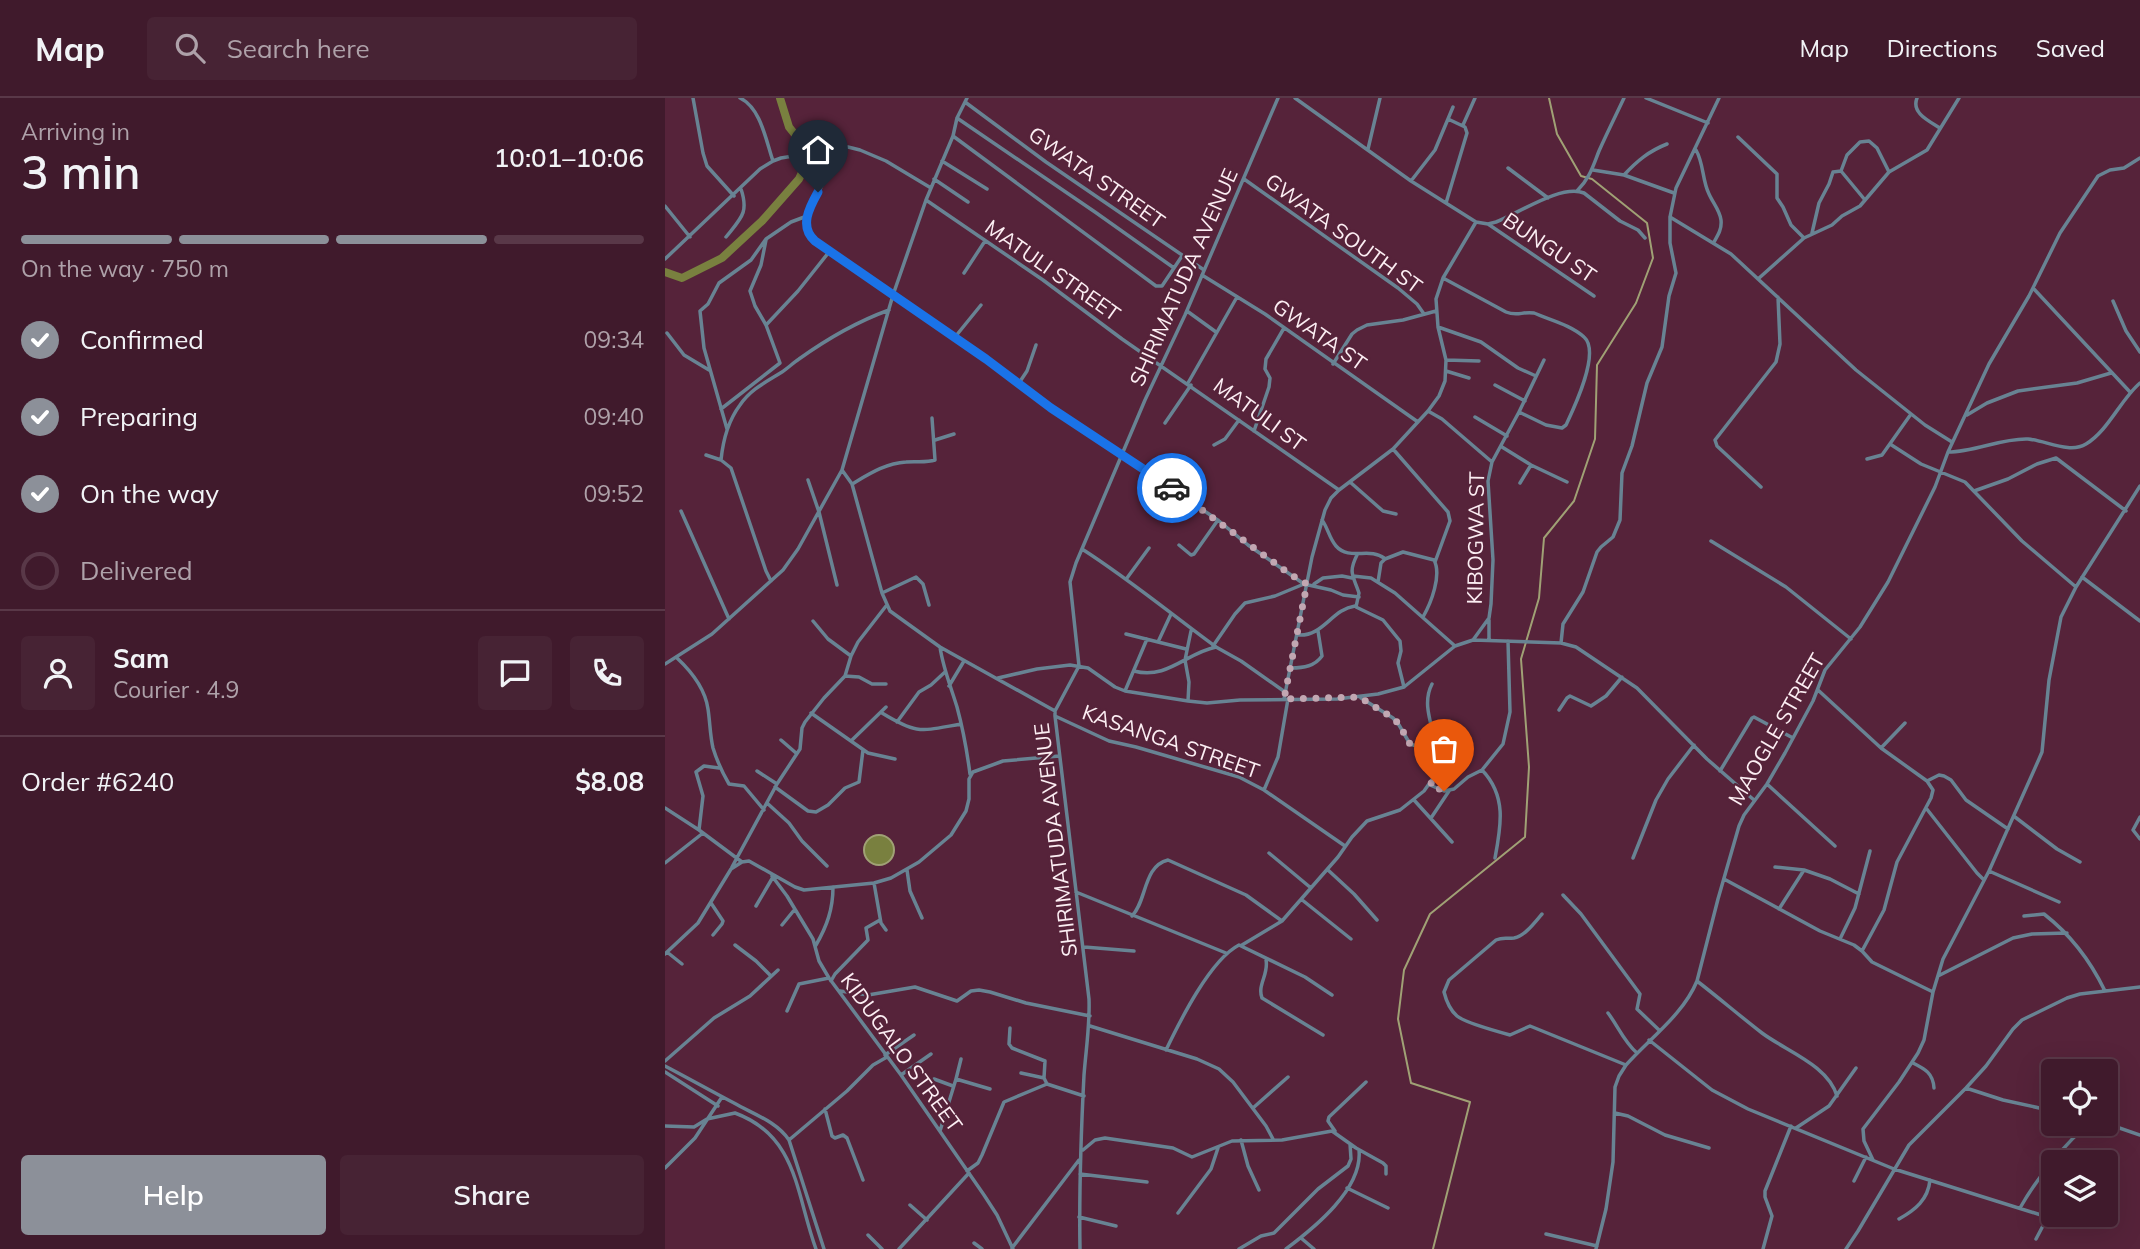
<!DOCTYPE html>
<html lang="en">
<head>
<meta charset="utf-8">
<style>
  :root { --surface:#401a2c; --page:#472334; --text:#f1f3f6; --muted:#aea1a9; --line:#593848; --accent:#8c9099 }
  body { margin:0; font-family:Mulish,sans-serif; background:var(--page); color:var(--text); height:100vh; display:flex; flex-direction:column; font-size:26px; white-space:nowrap }
  * { box-sizing:border-box; margin:0 }
  p { font-size:23px; color:var(--muted) }
  .icon { flex:none; width:38px; height:38px; fill:none; stroke:currentColor; stroke-width:2; stroke-linecap:round; stroke-linejoin:round }
  .map { position:relative; flex:1; overflow:hidden }
  .side { display:flex; flex-direction:column; background:var(--surface); width:665px }
  .side>* { flex:none }
  .buttons { position:absolute; left:1376px; top:961px; display:grid; gap:14px }
  .buttons a { display:grid; place-items:center; width:77px; height:77px; border-radius:7px; background:var(--surface); box-shadow:0 7px 28px #0002,0 0 0 2px var(--line); font-size:35px }
  .pin { position:absolute; display:grid; place-items:center; width:60px; height:60px; color:#fff; margin:-72px -30px; border-radius:50% 50% 50% 0; rotate:-45deg; box-shadow:0 0 7px #0007 }
  .pin .icon { rotate:45deg }
  .courier { position:absolute; display:grid; place-items:center; width:70px; height:70px; margin:-35px; border:5px solid #1a73e8; border-radius:50%; background:#fff; color:#222; box-shadow:0 2px 9px #0007 }
  .summary em { font-style:normal; font-weight:600 }
  .summary div { display:flex; flex-direction:column-reverse }
  .summary { display:flex; align-items:center; justify-content:space-between; height:119px; padding:0 21px }
  h1 { font-size:46px; font-weight:600; line-height:52px }
  .bar { display:grid; grid-template-columns:repeat(4,1fr); gap:10px 7px; align-content:center; height:84px; padding:0 21px }
  .bar i { height:9px; border-radius:5px; background:var(--line) }
  .bar .current { background:var(--accent) }
  .bar p { grid-column:span 4 }
  .line { display:flex; align-items:center; gap:18px; padding:0 21px; border-top:2px solid var(--line) }
  .line div { flex:1 }
  .round { display:grid; place-items:center; flex:none; width:74px; height:74px; border-radius:7px; background:var(--page) }
  ol { padding:0 21px; list-style:none }
  li { display:flex; align-items:center; gap:21px; height:77px }
  li p { margin-inline-start:auto }
  li .icon { padding:7px; border-radius:50%; background:var(--accent); color:#fff; stroke-width:4 }
  li:last-child { color:var(--muted) }
  li i { width:38px; height:38px; border:4px solid var(--line); border-radius:50% }
  .cta { display:flex; gap:14px; margin-top:auto; padding:14px 21px }
  .cta a { flex:1; height:80px; border-radius:7px; background:var(--accent); color:#fff; font-size:28px; font-weight:600; line-height:80px; text-align:center }
  .cta a+a { background:var(--page); color:var(--text) }
  header { display:flex; align-items:center; gap:42px; box-sizing:border-box; height:98px; padding:0 35px; background:var(--surface); border-bottom:2px solid var(--line) }
  header strong { font-size:33px }
  nav { display:flex; gap:38px; margin-inline-start:auto; font-size:24px }
  .search { width:490px; height:63px; background:var(--page); display:flex; align-items:center; gap:18px; box-sizing:border-box; padding:0 24px; border-radius:7px; color:var(--muted); font-size:26px }
  main { display:flex; flex:1; min-height:0 }
  .map>svg:first-child { display:block }
  .water { fill:#79803f; stroke:#a0a175; stroke-width:2 }
  .lines { fill:none; stroke-linecap:round; stroke-linejoin:round }
  .stream { stroke:#a0a175; stroke-width:2 }
  .river { stroke:#79803f; stroke-width:8 }
  .minor { stroke:#688393; stroke-width:3.5 }
  .done { stroke:#c2a7b2; stroke-width:7; stroke-dasharray:0 12.6 }
  .route { stroke:#1a73e8; stroke-width:9 }
  .labels { text-anchor:middle; dominant-baseline:central; stroke-width:5; stroke-linejoin:round; paint-order:stroke }
  .street-label { font-size:21px; fill:#fceef3; stroke:#56233a }
</style>
</head>
<body>
<header>
<strong>Map</strong>
<div class="search"><svg class="icon" aria-label="search" viewBox="0 0 24 24"><circle cx="10" cy="10" r="6"/><path d="M15 15l6 6"/></svg>Search here</div>
<nav><a>Map</a><a>Directions</a><a>Saved</a></nav>
</header>
<main>
<section class="side">
<div class="summary"><div><h1>3 min</h1><p>Arriving in</p></div><em>10:01–10:06</em></div>
<div class="bar"><i class="current"></i><i class="current"></i><i class="current"></i><i></i><p>On the way · 750 m</p></div>
<ol>
<li><svg class="icon" aria-label="check" viewBox="0 0 24 24"><path d="M5 12l5 5 9-10"/></svg>Confirmed<p>09:34</p></li>
<li><svg class="icon" aria-label="check" viewBox="0 0 24 24"><path d="M5 12l5 5 9-10"/></svg>Preparing<p>09:40</p></li>
<li><svg class="icon" aria-label="check" viewBox="0 0 24 24"><path d="M5 12l5 5 9-10"/></svg>On the way<p>09:52</p></li>
<li><i></i>Delivered</li>
</ol>
<div class="line" style="height:126px"><a class="round"><svg class="icon" aria-label="person" viewBox="0 0 24 24"><circle cx="12" cy="8" r="4"/><path d="M4 21q1-7 8-7t8 7"/></svg></a><div><b>Sam</b><p>Courier · 4.9</p></div><a class="round"><svg class="icon" aria-label="chat" viewBox="0 0 24 24"><path d="M4 5h16v11H9l-5 4z"/></svg></a><a class="round"><svg class="icon" aria-label="phone" viewBox="0 0 24 24"><path d="M5 4h4l2 5-3 2q2 4 5 5l2-3 5 2v4C11 20 4 13 5 4z"/></svg></a></div>
<div class="line" style="height:91px"><div>Order #6240</div><b>$8.08</b></div>
<div class="cta"><a>Help</a><a>Share</a></div>
</section>
<div class="map">
<svg width="1475" height="1151" viewBox="0 0 1475 1151">
  <rect width="100%" height="100%" fill="#56233a"/>
  <path class="water" d="M199 752a15 15 0 1 1 30 0a15 15 0 1 1-30 0Z"/>
  <g class="lines">
    <path class="stream" d="M768,1151L805,1004L746,985L733,921L739,872L765,816L860,739L864,669L856,561L874,500L879,440L909,403L930,341L932,267L971,205L988,160L982,125L927,81L916,78L892,36L884,0"/>
    <path class="river" d="M0,174L17,180L57,160L97,123L134,81L141,66L140,49L124,29L115,0"/>
    <path class="minor" d="M28,0L38,55L42,68L69,98
      M75,0C96,10 101,43 108,63
      M630,0L746,83L811,124L823,126L831,124C854,115 896,86 919,95L955,123L973,132L980,140
      M981,0L1043,25
      M1252,0C1246,15 1264,23 1275,30
      M300,4L381,64L539,172
      M292,20L430,114L509,170
      M798,27L810,0
      M288,38L491,188H497L517,158
      M1073,39L1112,76V100L1118,109L1126,127L1139,140
      M703,51L715,0
      M168,52C168,61 166,70 162,78C153,98 129,124 150,143L337,272L386,310L431,338L554,423L583,447L639,486L666,492L678,497L694,499
      M1031,52C1039,66 1037,82 1044,96C1048,105 1055,113 1056,122C1057,131 1053,137 1049,144
      M277,63L322,91
      M843,70L883,100
      M928,72L959,77L1009,95
      M959,77C972,63 984,53 1002,46
      M269,81L303,104
      M579,81L733,190L752,206L759,216
      M746,83L770,52L788,9
      M912,93C925,80 928,68 934,53C942,35 951,17 959,0
      M261,102L378,182L457,241L674,392
      M1200,102L1176,73L1182,57L1195,44L1204,43L1212,50L1224,74
      M781,105L802,35L800,29L783,21
      M0,108L25,139
      M1005,119L1066,156L1191,272L1260,327L1287,344
      M823,126L929,198
      M1147,135L1154,105L1164,86L1168,74L1176,73
      M61,139C76,120 84,115 76,91
      M0,161L95,71L108,63L116,60L183,49L195,52L221,63L266,90
      M299,175L320,143
      M537,177L600,216L753,324
      M778,180L841,214C853,219 857,213 869,215C885,222 906,227 919,239C936,254 909,310 901,327L897,330L881,327L854,314
      M1093,181L1139,140L1167,127L1177,118L1195,108L1224,74L1262,52L1294,0
      M1368,190L1465,294
      M1448,203L1461,233L1475,254
      M522,213L551,234
      M102,226L133,193L164,154
      M773,229L816,244L853,270L871,278
      M2,235L19,257L44,272
      M290,239L316,207
      M781,262L814,263
      M668,266L687,236L692,232L702,227L738,222L771,213
      M781,273L804,280
      M354,285L362,273L371,247
      M523,285L572,199
      M830,287L860,303
      M56,311L115,265L101,227L90,208L85,193L96,167L101,142
      M763,313L777,321L827,364
      M1302,317L1322,305L1353,293L1412,285L1446,275
      M810,319L842,338
      M500,325L526,287
      M62,331L39,250L35,213L43,206L54,185L86,162L101,141L126,124L142,118
      M589,333L604,289L605,280L600,271L601,261L619,230
      M270,342L289,336
      M1225,346L1256,366L1300,384L1357,443L1411,489
      M549,347L560,341L574,322
      M837,349L866,367L902,384
      M728,351L783,414L785,423L770,464
      M1283,354C1310,354 1336,340 1363,341C1382,343 1405,356 1421,346C1443,333 1456,301 1475,285
      M41,357L56,362L66,370L101,473L106,483
      M1202,361L1217,357L1246,316
      M56,362C58,342 63,323 75,307C86,291 101,284 117,274C123,270 128,265 134,261C162,241 191,224 224,212
      M177,372L187,386L217,495L225,513L275,549L390,613
      M143,382L154,414L172,487
      M685,384L718,413L731,416
      M855,385L866,367
      M187,386C204,376 221,365 241,364C251,363 261,365 270,362L267,320
      M1096,389L1052,348L1050,342L1111,264L1115,246L1113,199
      M1309,393L1343,381L1372,366L1391,360L1461,413
      M16,413L64,521
      M657,422C663,430 664,440 671,448C684,463 705,449 719,460
      M1046,443L1121,489L1186,541
      M514,447L526,457L529,456L553,422
      M417,451C464,481 506,516 551,549
      M692,457C683,475 688,477 694,495L691,509L718,522L735,543L736,553L733,565L739,589
      M688,478L706,480L730,495L790,548
      M1417,479L1475,523
      M462,480L484,450
      M713,484L716,465L720,461L738,454L769,462C777,477 766,505 758,519
      M649,486L658,480L677,478L687,480
      M217,495L251,479L258,486L264,507
      M824,522V542
      M148,523L163,541L186,558
      M461,536L521,551
      M633,537C658,539 667,511 690,508
      M808,542L824,520L826,506L828,462L823,383L827,364L854,314L879,262
      M493,544L506,516
      M896,545L898,526L918,494L932,454L936,449L948,439L955,422L957,375L967,348L982,285L997,249L1004,198L1011,175L1005,145V119L1011,90L1054,0
      M548,548L570,516L580,505L610,498L639,486
      M275,549C278,570 286,589 292,609C298,631 302,653 305,676
      M12,560C27,574 40,590 43,611C45,624 45,637 48,650C52,663 57,674 64,686L79,688L99,712
      M0,566L47,536L118,472L133,451L177,372L228,197L261,102L288,38L292,20L302,0
      M626,570C639,570 650,568 657,558L653,533
      M469,573C502,582 521,555 551,549L576,563L620,594
      M180,578L194,579L207,586H221
      M333,580L372,571L405,567L423,570L450,589L460,593L523,603L542,605L575,602L672,601L713,596L739,589L790,548L808,542L896,545L911,549L972,590L1042,661L1089,702
      M767,586C755,609 771,633 772,657
      M284,588L299,563
      M1153,592L1216,650L1262,683L1268,692L1266,700L1232,764L1219,812L1197,853
      M460,593L482,541
      M619,601L647,459L660,412L666,400L674,392L728,351L763,313L774,298L780,283L781,262L773,229L771,201L778,180L811,124
      M523,603L524,584L520,562L526,533
      M894,612L902,600L905,598L926,608L941,598L957,579
      M146,615L203,655L230,661
      M217,615C253,637 256,633 296,626
      M390,618L444,643L471,649L574,679L599,692L680,748
      M232,624L254,594L266,587L280,574
      M116,642L131,655
      M186,643L221,609
      M1216,650L1240,625
      M817,672C842,698 836,728 830,760
      M92,673L112,686
      M1055,673L1087,620L1089,619L1128,640
      M1262,683L1274,677L1279,678L1286,682L1301,702L1343,731
      M1102,686L1170,748
      M765,687L779,693L789,691L803,679L817,672L838,646L845,614L843,543
      M110,689L143,713L151,714L163,707L180,690L194,684L198,652
      M599,692L613,659L623,601
      M749,702L787,744
      M102,705L124,725L137,743L162,768
      M0,710L34,732L77,764
      M1261,710L1312,775L1319,782
      M1350,719L1392,751L1415,764
      M1475,719L1468,732L1475,741
      M766,720L784,693
      M34,732L38,698L31,674L39,668L54,670
      M604,755L646,790
      M968,760L991,702L1003,681L1029,647
      M0,765L38,735
      M67,769L112,686L135,651L137,630L140,624L159,600L180,578L186,558L193,544L221,508
      M1110,769L1139,772L1165,781L1194,796
      M242,772L245,793L257,820
      M663,772L689,796L712,822
      M1324,773L1394,804
      M107,778L122,798L148,841L154,863L164,880L236,977L319,1097L332,1117L348,1151
      M1059,781L1155,833L1189,847L1197,853L1207,864L1268,894
      M209,785L216,825L221,832
      M411,794L561,855
      M898,797L916,816L975,896L972,911L994,932
      M636,801L686,841
      M46,805L58,823L57,826L48,837
      M91,808L108,779
      M1114,811L1139,772
      M877,816C870,824 860,838 849,840C841,841 838,839 831,842L784,882L779,894C781,902 785,912 792,918C799,924 834,934 845,937L865,928L961,967
      M467,818C482,803 478,768 503,762L581,797L617,823
      M1359,818L1379,816C1406,837 1425,862 1440,893
      M117,827L130,811
      M1175,841L1190,810L1205,753
      M70,847L91,863L106,878
      M151,847C162,828 168,811 168,789
      M577,847L617,823L673,759L687,739L702,723L735,712L759,693L776,669V660L764,652L745,646L734,627L728,620L696,600
      M419,849L469,853
      M2,854L17,866
      M0,856L33,825L66,771L77,764L84,763L130,789L139,792L209,785L226,780L254,764L286,737L301,713L304,701V681L308,674L338,663L394,658
      M601,862C604,876 592,887 597,900L658,937
      M1273,878L1348,840L1367,836L1402,835
      M166,883L170,876L203,842L201,830L215,822
      M1032,883C1054,900 1075,918 1097,935C1121,953 1163,967 1172,998
      M175,893L203,897L250,889L292,903L306,893L314,892L325,894L361,905L425,918
      M122,913L134,886L164,880
      M943,915C953,928 959,944 972,955
      M425,928L532,961L554,971L568,984L601,1028L608,1041
      M345,930L344,946L347,950L380,963L379,980L382,986L419,998
      M984,942L1047,992L1083,1011L1229,1071L1376,1117L1381,1122L1371,1141
      M501,952C515,923 545,862 574,847L640,879L667,897
      M220,957L249,937
      M0,963L49,920L85,898L113,872
      M1248,965C1260,971 1268,975 1269,990
      M0,968C23,980 46,993 69,1005C88,1016 111,1023 124,1042L159,1151
      M0,974L53,1008
      M356,975L379,980
      M236,977L266,956
      M269,981L288,988
      M291,981L296,961
      M1301,990L1338,1002L1388,1013
      M588,1010L623,979
      M160,1011L167,1038L170,1040L178,1037L182,1040L198,1082
      M950,1015L963,1018L1000,1037L1044,1050
      M1440,1025L1475,1037
      M0,1028L29,1029L42,1021L70,1015C133,1038 131,1097 151,1151
      M1131,1030L1164,1008L1191,970
      M275,1033L291,981L325,991
      M670,1033L663,1023L664,1019L701,984
      M124,1042L182,993L208,967L222,959
      M576,1042L583,1068L594,1092
      M418,1052L430,1042L440,1040L508,1050L527,1059L567,1043L617,1042L667,1033L691,1050L718,1065L721,1068V1076
      M1208,1062L1199,1043L1198,1031L1234,984L1253,955L1259,942L1268,894L1278,861L1324,773L1374,661L1377,654L1384,582L1396,519L1411,489L1475,388
      M0,1070L30,1040L57,999
      M302,1073L313,1065L317,1057L339,1004L382,986
      M415,1076L482,1084
      M1189,1083L1201,1059
      M682,1090L723,1110
      M245,1107L262,1122
      M1355,1110C1374,1077 1395,1051 1423,1026
      M513,1115L546,1071L553,1050
      M414,1119L451,1128
      M1234,1121C1250,1112 1263,1102 1265,1082
      M881,1136L932,1148
      M203,1137L217,1151
      M636,1140L649,1151
      M309,1145L317,1151
      M347,1150L414,1062
      M234,1151L304,1075
      M415,1151C414,1093 416,1035 419,977C421,951 425,927 424,901L390,618V613L414,568L405,484L411,465L480,302L520,217L613,0
      M574,1151L596,1138L609,1135L653,1091L683,1068L686,1061L685,1046
      M621,1151C649,1130 698,1091 694,1052
      M931,1151L941,1111L948,1064L950,989L954,978L961,967C985,940 1018,917 1032,883L1053,801L1074,728L1079,717L1102,686L1120,655L1148,603L1160,572L1195,529L1223,484L1270,389L1283,354L1324,266L1364,198L1395,135L1433,78L1445,72L1459,70L1475,60
      M1098,1151L1107,1118L1100,1099V1093L1126,1028
      M1181,1151L1193,1133L1244,1047L1301,990L1321,968L1348,931L1357,922L1402,900L1415,896L1475,889"/>
  </g>
  <g class="lines">
    <path class="done" d="M507,390L626,477L642,486L619,601L694,599L728,620L734,626L745,646L764,652L776,660V669L765,687L779,693"/>
    <path class="route" d="M153,94C144,110 134,129 150,143L321,261L386,310L507,390"/>
  </g>
  <g class="labels">
    <g class="street-label">
      <text transform="translate(432 79) rotate(35)">GWATA STREET</text>
      <text transform="translate(679 135) rotate(36)">GWATA SOUTH ST</text>
      <text transform="translate(885 149) rotate(34)">BUNGU ST</text>
      <text transform="translate(388 172) rotate(35)">MATULI STREET</text>
      <text transform="translate(518 179) rotate(-66)">SHIRIMATUDA AVENUE</text>
      <text transform="translate(655 236) rotate(35)">GWATA ST</text>
      <text transform="translate(595 316) rotate(36)">MATULI ST</text>
      <text transform="translate(810 440) rotate(-89)">KIBOGWA ST</text>
      <text transform="translate(1111 631) rotate(-60)">MAOGLE STREET</text>
      <text transform="translate(506 643) rotate(19)">KASANGA STREET</text>
      <text transform="translate(390 742) rotate(-97)">SHIRIMATUDA AVENUE</text>
      <text transform="translate(237 954) rotate(54)">KIDUGALO STREET</text>
    </g>
  </g>
</svg>
<div class="buttons">
<a><svg class="icon" aria-label="locate" viewBox="0 0 24 24"><circle cx="12" cy="12" r="6"/><path d="M12 2v4M12 18v4M2 12h4M18 12h4"/></svg></a>
<a><svg class="icon" aria-label="layers" viewBox="0 0 24 24"><path d="M12 4l9 5-9 5-9-5zM3 14l9 5 9-5"/></svg></a>
</div>
<div class="pin" style="left:779px;top:693px;background:#ea580c"><svg class="icon" aria-label="bag" viewBox="0 0 24 24"><path d="M5 8h14l-1 12H6zM9 8a3 3 0 0 1 6 0"/></svg></div>
<div class="pin" style="left:153px;top:94px;background:#1f2937"><svg class="icon" aria-label="home" viewBox="0 0 24 24"><path d="M3 11l9-7 9 7M6 9v11h12V9"/></svg></div>
<div class="courier" style="left:507px;top:390px"><svg class="icon" aria-label="car" viewBox="0 0 24 24"><path d="M5 17H2v-5l4-1 3-4h7l3 4 3 1v5h-3M9 17h6M6 11h13"/><circle cx="7" cy="17" r="2"/><circle cx="17" cy="17" r="2"/></svg></div>
</div>
</main>
</body>
</html>
